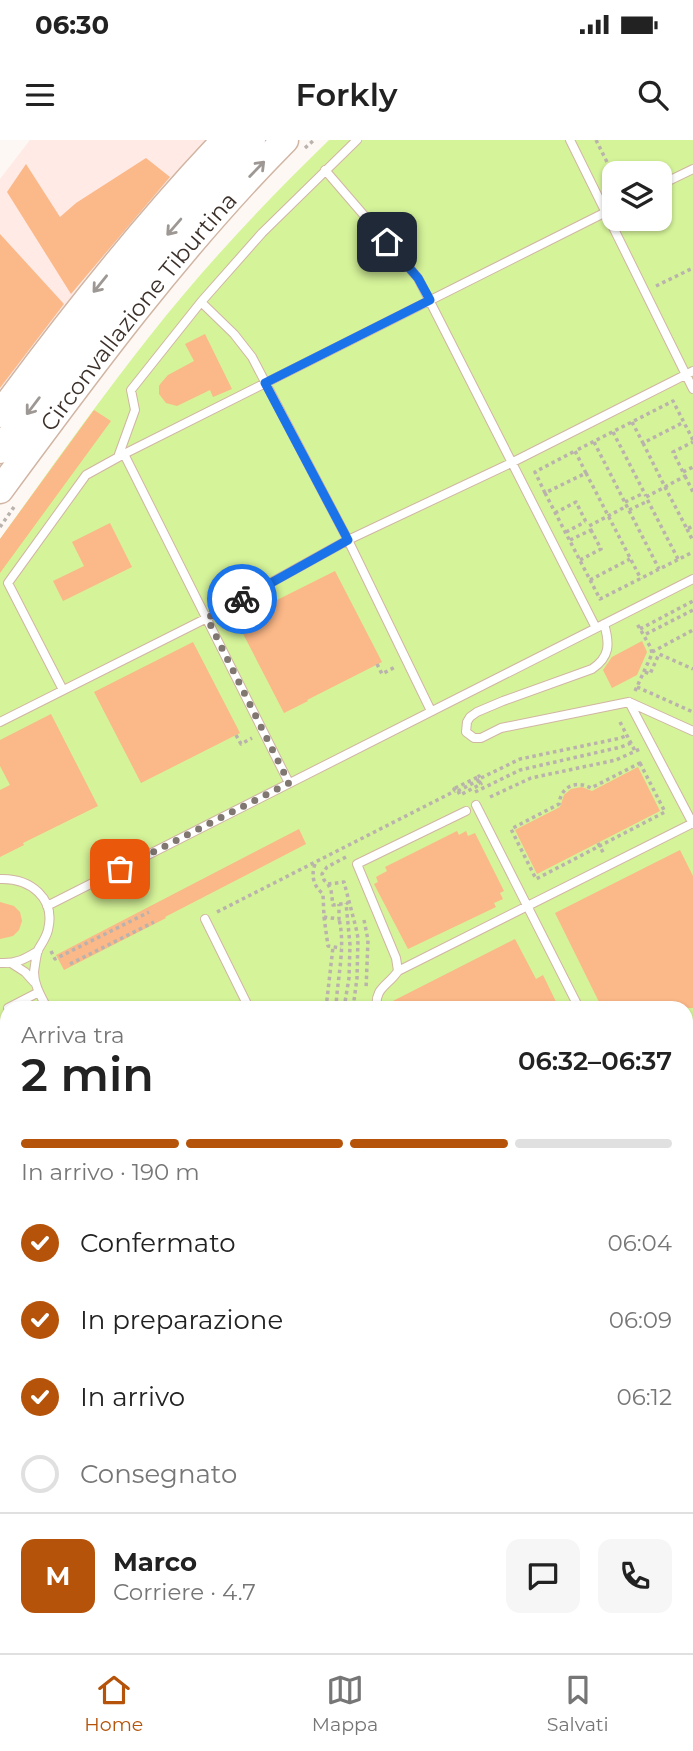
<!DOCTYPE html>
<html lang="it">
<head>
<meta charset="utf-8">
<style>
  :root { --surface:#fff; --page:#f6f6f6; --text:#222; --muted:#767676; --line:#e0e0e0; --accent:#b45309 }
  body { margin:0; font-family:Montserrat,sans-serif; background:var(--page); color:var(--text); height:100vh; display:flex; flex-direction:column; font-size:26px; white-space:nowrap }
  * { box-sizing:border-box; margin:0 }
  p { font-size:23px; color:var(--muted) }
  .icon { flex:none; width:38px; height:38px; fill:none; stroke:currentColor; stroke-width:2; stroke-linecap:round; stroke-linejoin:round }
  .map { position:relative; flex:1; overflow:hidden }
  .sheet { position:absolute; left:0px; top:861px; width:693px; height:653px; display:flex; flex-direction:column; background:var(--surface); border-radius:21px 21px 0 0; box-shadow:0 2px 5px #0004 }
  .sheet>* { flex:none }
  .controls { position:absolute; left:602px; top:21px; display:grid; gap:14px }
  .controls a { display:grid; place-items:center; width:70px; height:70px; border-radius:14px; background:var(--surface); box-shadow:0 2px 5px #0004; font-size:35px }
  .pin { position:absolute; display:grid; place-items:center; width:60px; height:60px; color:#fff; margin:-30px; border-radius:14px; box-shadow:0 4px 10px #0006 }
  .courier { position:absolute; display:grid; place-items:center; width:70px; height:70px; margin:-35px; border:5px solid #1a73e8; border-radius:50%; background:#fff; color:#222; box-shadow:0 2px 9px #0007 }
  .overview em { font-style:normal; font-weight:600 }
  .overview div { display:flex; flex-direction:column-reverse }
  .overview { display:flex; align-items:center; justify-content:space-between; height:119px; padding:0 21px }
  h1 { font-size:46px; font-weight:600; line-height:52px }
  .bar { display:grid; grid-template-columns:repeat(4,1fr); gap:10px 7px; align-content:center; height:84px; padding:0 21px }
  .bar i { height:9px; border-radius:5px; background:var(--line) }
  .bar .on { background:var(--accent) }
  .bar p { grid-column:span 4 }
  .line { display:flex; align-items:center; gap:18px; padding:0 21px; border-top:2px solid var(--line) }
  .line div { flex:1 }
  .round { display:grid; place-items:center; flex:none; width:74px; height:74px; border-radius:14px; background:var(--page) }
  ol { padding:0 21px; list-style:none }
  li { display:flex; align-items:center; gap:21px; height:77px }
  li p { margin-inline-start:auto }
  li .icon { padding:7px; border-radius:50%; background:var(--accent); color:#fff; stroke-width:4 }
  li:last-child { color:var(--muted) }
  li i { width:38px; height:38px; border:4px solid var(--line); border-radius:50% }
  .status { display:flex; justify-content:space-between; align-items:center; height:49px; padding:0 35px; background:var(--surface); direction:ltr }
  .status svg { height:19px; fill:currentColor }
  header { display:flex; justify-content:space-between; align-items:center; height:91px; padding:0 21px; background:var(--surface); font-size:32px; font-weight:600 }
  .menu { display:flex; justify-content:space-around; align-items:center; height:98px; border-top:2px solid var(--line); background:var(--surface); font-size:19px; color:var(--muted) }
  .menu a { display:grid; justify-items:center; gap:4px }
  .menu .on { color:var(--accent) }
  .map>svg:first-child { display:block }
  .commercial { fill:#ffeae5 }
  .green { fill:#d5f399; fill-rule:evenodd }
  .building { fill:#fbb888 }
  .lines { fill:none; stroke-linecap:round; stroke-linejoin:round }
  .service-casing { stroke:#d1b5a3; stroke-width:10 }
  .trunk-casing { stroke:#d1b5a3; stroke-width:29 }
  .path { stroke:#bab2ad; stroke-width:3.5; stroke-dasharray:3.5 3.5; stroke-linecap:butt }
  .service { stroke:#fff; stroke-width:8 }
  .trunk { stroke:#fff; stroke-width:26 }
  .oneway { stroke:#9e9894 }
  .done { stroke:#807771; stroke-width:7; stroke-dasharray:0 12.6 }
  .route { stroke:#1a73e8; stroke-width:9 }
  .labels { text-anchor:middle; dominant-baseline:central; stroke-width:5; stroke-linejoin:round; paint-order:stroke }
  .street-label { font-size:23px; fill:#3c312a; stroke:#fff }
</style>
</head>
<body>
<div class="status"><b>06:30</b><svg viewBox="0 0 49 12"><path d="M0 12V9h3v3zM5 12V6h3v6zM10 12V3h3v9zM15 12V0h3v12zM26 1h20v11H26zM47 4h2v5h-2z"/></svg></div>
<header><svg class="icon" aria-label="menu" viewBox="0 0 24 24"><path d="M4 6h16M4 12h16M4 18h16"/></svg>Forkly<svg class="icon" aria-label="search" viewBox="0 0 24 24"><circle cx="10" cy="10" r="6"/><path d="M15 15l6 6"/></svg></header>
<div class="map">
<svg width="693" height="1513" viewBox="0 0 693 1513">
  <rect width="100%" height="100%" fill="#fef8f4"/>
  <path class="commercial" d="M30,0H217L0,258V39Z"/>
  <path class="green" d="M329,0H693V1513H0V399C49,331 97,263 149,197C204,127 265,62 329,0ZM614,33H660V79H614ZM7,868H686V1507H7Z"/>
  <path class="building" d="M146,18L170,37L71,154L7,52L26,24L60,77L76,63Z
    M0,94L64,164L0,248Z
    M205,194L232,249L213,257L210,250L177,266L166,263L159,254V246L161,243L168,235L194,221L185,204Z
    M94,270L111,281L0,433V399Z
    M110,383L132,427L63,461L53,441L84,426L72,402Z
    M335,431L382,522L307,560L308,561L284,573L237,482L274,463L273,462Z
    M642,501L647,512L637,535L612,548L603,530L612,517Z
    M193,502L240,593L141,643L94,552Z
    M51,574L98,666L23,703L24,705L0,717V650L10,645L0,626V600Z
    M638,627L660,671L537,734L515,690L560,667L564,655L571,649L582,647L592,651Z
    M299,689L306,704L165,777L166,778L64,830L56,815Z
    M457,691L459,695L466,691L468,696L475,693L504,751L500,753L503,759L494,763L496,767L408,809L374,744L378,742L376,737L387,731L385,727Z
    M680,710L693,736V868H602L555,773Z
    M0,762L14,766L20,772L22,781L19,790L13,796L0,799Z
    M515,799L536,839L543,835L559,868H384L383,866Z"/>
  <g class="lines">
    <defs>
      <path id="service" d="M570,0L693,249
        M325,30L418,138L596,488
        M660,45L693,29
        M201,162L234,194L252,217L348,400L431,571
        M124,314L289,643
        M118,317L135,270L131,250L201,162L262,93L357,0
        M604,484C610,504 610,517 592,529L503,561L477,572L470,577L467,582L466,592L474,598H481L501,588L629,562L693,591
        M63,550L8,443L86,335L124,314L614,68
        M629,562L693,684
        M0,582L207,478L348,400L511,323L693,231
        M476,665L579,868
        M0,739C30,738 56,758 48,790C46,798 42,803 38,810C36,816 35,825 34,832C34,845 41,856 47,868
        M47,766L693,439
        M205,779L249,868
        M0,823C16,824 25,819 38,811
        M11,823L25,832L34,842
        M398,831L396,818L357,724L466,671
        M8,868L39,852
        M377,868C374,848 388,846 398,831L693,683
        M686,897L693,894
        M0,1028L7,1025
        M686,1088L693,1103
        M0,1239L7,1235
        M0,1260L7,1274
        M686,1315L693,1312
        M0,1446L7,1443
        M124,1507L128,1513
        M461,1507L462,1513
        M654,1507L656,1513
        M289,1513L302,1507"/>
      <g id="trunk">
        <path d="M0,274C70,179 144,85 225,0"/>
        <path d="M0,310C80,203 161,97 252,0"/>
        <path id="s1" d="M0,350C89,229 179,107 285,0"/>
      </g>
    </defs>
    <use href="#service" class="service-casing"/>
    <use href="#trunk" class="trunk-casing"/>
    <path class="path" d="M596,0L614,36
      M305,8L314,0
      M656,146L693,128
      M632,282L643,303L684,282
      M613,292L646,356
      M693,300L673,261L575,311L586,333L545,353L600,459L693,412
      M594,302L659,429
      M643,303L665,347L685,336L673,312L693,302
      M683,332L693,327
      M586,333L641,439
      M685,336L693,352
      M545,353L535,332L575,311
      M625,362L644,353
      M629,370L648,361
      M555,373L576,362L586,382
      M0,387L14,367
      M687,389L693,401
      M566,392L585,382
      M570,400L591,390L589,386L627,366
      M678,419L646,357L665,347L687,389L693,386
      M580,420L601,409L591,390
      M590,440L630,419
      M640,489L693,461
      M646,494L693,470
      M652,512L693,490
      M377,524L382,534L395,527
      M645,532L650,534L659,514L693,529
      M637,547L693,572
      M635,551L652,514L651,508L636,482
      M620,582L635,611
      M236,595L241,604L252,598
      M640,623L665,672L536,739L511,689L559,664C561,646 576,640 591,648Z
      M481,638L520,619L621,598L627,595
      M455,648L454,649L456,652L481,639L479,636L478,637
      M455,648L478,637
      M458,651L460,655L481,644L479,641
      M475,652L520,630L621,607L631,603
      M490,657L531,638L616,620L640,609
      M598,703L604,714
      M346,717L327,727L322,734L324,740L328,744L344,742L356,788L358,798L357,838L353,868
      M315,724C311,736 313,745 323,754L324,777L339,779V764
      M328,744L331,750L333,765L348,763
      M217,772L455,651
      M324,777L328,806L341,808
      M364,780L368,800L366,849
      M51,811L55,819L149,772
      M70,824L154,782
      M326,868L333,807
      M336,868C337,838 346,808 339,779
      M344,868L349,838L350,805L346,763
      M686,1211L693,1207
      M686,1448L693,1447"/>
    <use href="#service" class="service"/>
    <use href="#trunk" class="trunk"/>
  </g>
  <defs><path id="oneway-shaft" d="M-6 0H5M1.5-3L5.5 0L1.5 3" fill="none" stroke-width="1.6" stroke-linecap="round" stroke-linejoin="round" transform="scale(1.75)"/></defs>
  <g class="oneway">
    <use href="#oneway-shaft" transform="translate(257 29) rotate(-46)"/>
    <use href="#oneway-shaft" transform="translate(174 87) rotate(131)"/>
    <use href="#oneway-shaft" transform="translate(100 144) rotate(129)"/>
    <use href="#oneway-shaft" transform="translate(33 266) rotate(127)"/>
  </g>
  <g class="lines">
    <path class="done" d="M120,729L289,643L207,478L242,459"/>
    <path class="route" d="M242,459L348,400L265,243L430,160L418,138L387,102"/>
  </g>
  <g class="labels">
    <g class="street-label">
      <text stroke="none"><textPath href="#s1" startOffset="226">Circonvallazione Tiburtina</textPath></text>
    </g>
  </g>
</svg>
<div class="controls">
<a><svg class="icon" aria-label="layers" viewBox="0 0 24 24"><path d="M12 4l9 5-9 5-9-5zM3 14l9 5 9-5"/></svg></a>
</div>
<div class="pin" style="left:120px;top:729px;background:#ea580c"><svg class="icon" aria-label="bag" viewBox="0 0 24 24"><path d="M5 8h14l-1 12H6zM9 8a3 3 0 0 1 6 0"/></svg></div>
<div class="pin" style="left:387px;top:102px;background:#1f2937"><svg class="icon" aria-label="home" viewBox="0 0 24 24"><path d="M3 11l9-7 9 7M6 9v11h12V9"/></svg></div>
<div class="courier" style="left:242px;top:459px"><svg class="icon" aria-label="bike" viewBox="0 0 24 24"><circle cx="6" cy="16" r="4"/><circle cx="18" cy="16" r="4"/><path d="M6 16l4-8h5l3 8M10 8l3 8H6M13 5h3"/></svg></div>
<section class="sheet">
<div class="overview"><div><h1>2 min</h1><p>Arriva tra</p></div><em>06:32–06:37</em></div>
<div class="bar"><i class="on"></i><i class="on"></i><i class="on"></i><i></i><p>In arrivo · 190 m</p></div>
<ol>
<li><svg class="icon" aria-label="check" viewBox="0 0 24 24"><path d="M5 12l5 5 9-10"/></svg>Confermato<p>06:04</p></li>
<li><svg class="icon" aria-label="check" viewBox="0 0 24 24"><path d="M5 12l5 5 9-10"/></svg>In preparazione<p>06:09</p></li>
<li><svg class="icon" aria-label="check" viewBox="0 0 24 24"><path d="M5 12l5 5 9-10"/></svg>In arrivo<p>06:12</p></li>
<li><i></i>Consegnato</li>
</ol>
<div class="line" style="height:126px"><b class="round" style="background:var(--accent);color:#fff">M</b><div><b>Marco</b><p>Corriere · 4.7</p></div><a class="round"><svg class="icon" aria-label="chat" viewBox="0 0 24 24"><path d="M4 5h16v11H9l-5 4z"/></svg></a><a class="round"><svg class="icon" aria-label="phone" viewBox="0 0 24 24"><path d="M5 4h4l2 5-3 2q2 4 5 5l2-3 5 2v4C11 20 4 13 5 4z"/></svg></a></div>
</section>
</div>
<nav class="menu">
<a class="on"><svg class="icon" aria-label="home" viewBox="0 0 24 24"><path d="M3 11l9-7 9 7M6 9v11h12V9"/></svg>Home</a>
<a><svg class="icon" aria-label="map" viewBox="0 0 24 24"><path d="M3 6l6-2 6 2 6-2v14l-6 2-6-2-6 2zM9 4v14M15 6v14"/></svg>Mappa</a>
<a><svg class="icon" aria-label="saved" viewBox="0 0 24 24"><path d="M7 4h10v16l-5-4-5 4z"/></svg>Salvati</a>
</nav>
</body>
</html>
